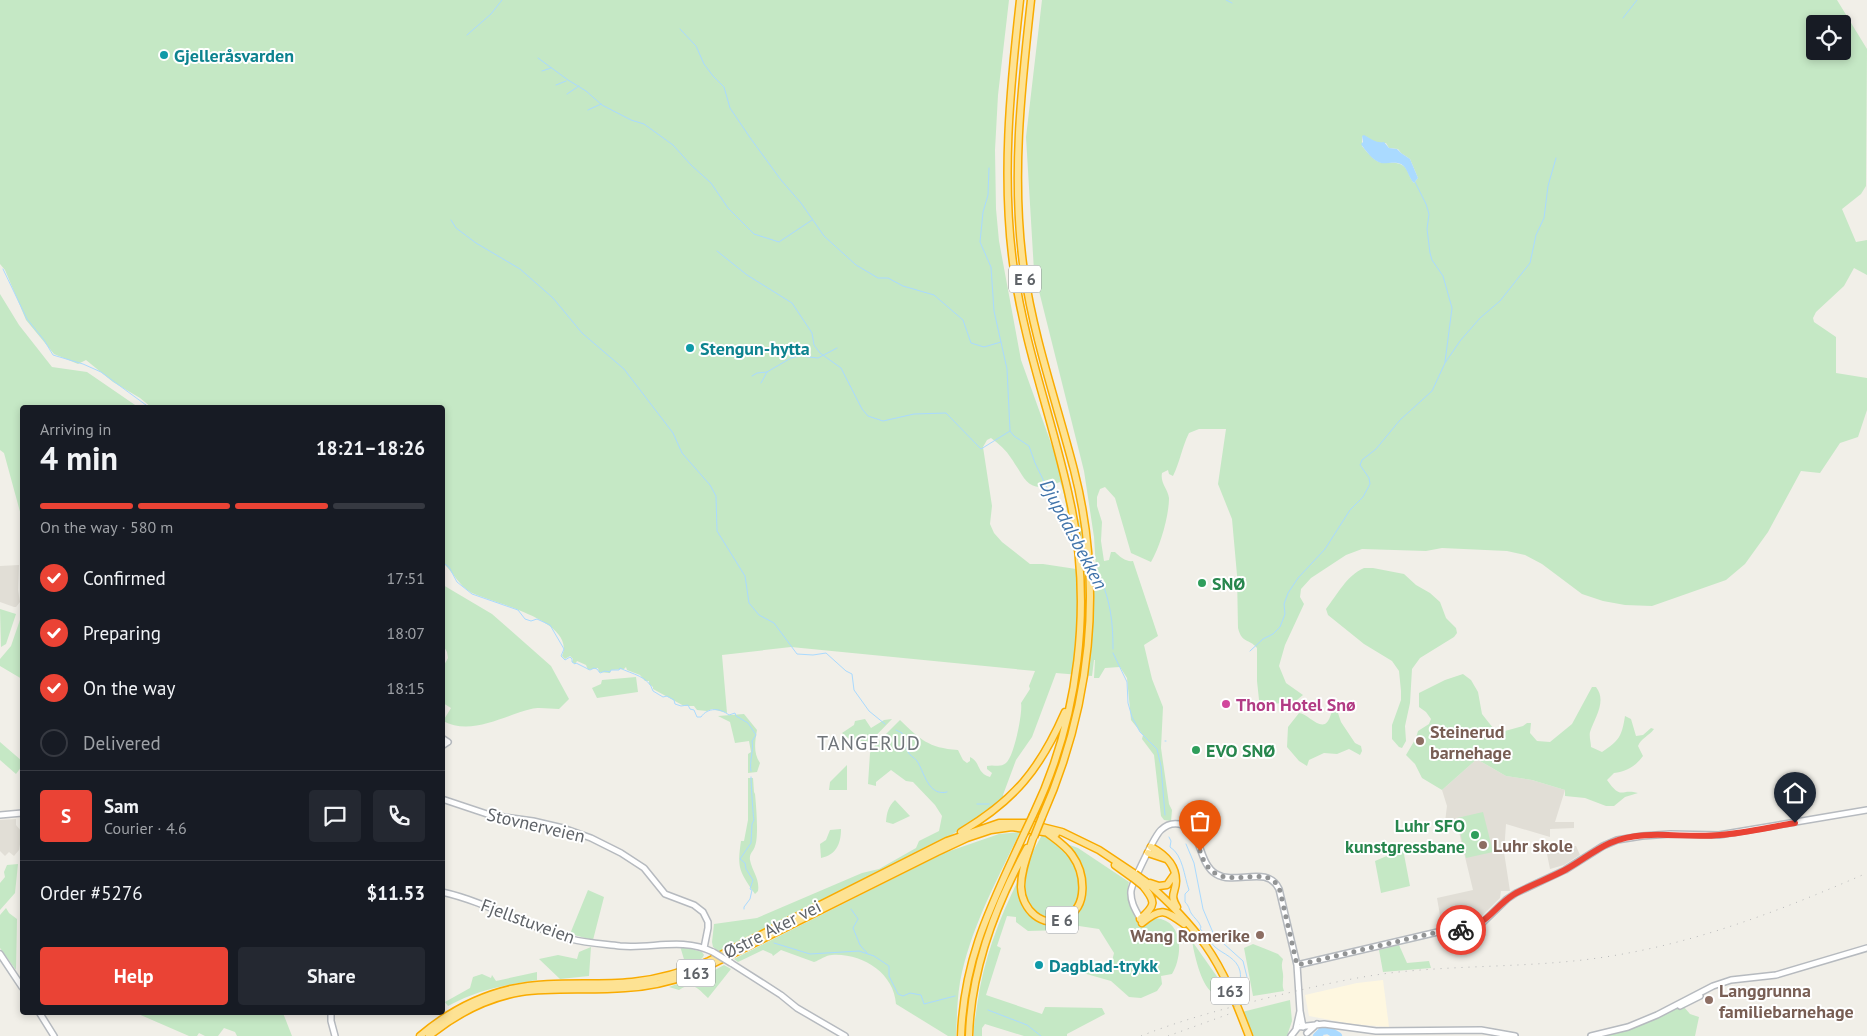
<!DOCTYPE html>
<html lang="en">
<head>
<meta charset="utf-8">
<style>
  :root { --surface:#171b24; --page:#242831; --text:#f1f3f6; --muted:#9ea1a6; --line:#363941; --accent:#ea4335 }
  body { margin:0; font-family:"PT Sans",sans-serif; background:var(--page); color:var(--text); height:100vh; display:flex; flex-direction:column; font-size:19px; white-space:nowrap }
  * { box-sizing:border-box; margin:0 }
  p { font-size:16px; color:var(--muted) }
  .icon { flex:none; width:28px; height:28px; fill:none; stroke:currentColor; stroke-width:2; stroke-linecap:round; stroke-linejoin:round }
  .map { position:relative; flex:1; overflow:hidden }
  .sheet { position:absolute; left:20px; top:405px; width:425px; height:610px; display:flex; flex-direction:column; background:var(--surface); border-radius:5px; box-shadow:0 2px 8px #0003 }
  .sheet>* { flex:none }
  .fabs { position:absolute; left:1806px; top:15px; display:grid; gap:10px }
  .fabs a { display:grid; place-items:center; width:45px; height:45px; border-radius:5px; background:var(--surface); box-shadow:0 2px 8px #0003; font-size:25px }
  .pin { position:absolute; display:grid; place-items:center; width:42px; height:42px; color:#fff; margin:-51px -21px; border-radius:50% 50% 50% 0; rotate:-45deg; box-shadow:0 0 5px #0007 }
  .pin .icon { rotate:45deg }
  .courier { position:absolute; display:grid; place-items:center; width:50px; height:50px; margin:-25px; border:4px solid #ea4335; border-radius:50%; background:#fff; color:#222; box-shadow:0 1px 6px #0007 }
  .head em { font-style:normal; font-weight:700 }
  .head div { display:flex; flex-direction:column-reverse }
  .head { display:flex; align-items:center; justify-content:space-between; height:85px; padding:0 20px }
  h1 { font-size:32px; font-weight:700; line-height:38px }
  .bar { display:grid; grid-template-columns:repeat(4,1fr); gap:8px 5px; align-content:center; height:60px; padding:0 20px }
  .bar i { height:6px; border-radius:4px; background:var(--line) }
  .bar .selected { background:var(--accent) }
  .bar p { grid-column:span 4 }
  .line { display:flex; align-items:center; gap:12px; padding:0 20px; border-top:1px solid var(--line) }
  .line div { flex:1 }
  .round { display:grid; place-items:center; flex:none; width:52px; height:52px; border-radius:5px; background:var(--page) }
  ol { padding:0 20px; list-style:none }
  li { display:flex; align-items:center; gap:15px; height:55px }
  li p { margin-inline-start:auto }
  li .icon { padding:5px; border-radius:50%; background:var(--accent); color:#fff; stroke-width:4 }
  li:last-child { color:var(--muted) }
  li i { width:28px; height:28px; border:2px solid var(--line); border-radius:50% }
  .cta { display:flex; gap:10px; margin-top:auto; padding:10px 20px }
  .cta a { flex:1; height:58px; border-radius:5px; background:var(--accent); color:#fff; font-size:20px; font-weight:700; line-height:58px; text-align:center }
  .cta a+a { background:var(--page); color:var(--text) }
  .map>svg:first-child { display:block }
  .commercial { fill:#fef7e0 }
  .education { fill:#e1ded6 }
  .green { fill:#c5e8c5; fill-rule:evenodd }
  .water { fill:#aadaff }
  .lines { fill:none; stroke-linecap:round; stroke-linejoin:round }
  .stream { stroke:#aadaff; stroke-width:1 }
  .river { stroke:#aadaff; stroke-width:8 }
  .secondary-casing { stroke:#b6babf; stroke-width:8 }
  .highway-casing { stroke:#f9ab00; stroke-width:9 }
  .secondary { stroke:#fff; stroke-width:5 }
  .highway { stroke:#fde293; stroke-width:6 }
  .rail { stroke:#b6b7b8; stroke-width:1; stroke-dasharray:1 6; stroke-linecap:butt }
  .secondary-bridge-casing { stroke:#b6babf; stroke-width:8; stroke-linecap:butt }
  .highway-bridge-casing { stroke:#f9ab00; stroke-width:9; stroke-linecap:butt }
  .secondary-bridge { stroke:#fff; stroke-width:5 }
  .highway-bridge { stroke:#fde293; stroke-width:6 }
  .done { stroke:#929495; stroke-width:5; stroke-dasharray:0 9 }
  .route { stroke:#ea4335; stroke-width:6 }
  .culture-dot { fill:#0f9aa8; stroke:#fff; stroke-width:2 }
  .leisure-dot { fill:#2e9e5b; stroke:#fff; stroke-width:2 }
  .hotel-dot { fill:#d1479c; stroke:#fff; stroke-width:2 }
  .education-dot { fill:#8d6e63; stroke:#fff; stroke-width:2 }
  .labels { text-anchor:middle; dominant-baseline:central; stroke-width:4; stroke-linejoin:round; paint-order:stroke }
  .shield { fill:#fff; stroke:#8f9295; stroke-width:1 }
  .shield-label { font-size:16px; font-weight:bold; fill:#5f6368 }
  .culture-label { font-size:18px; font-weight:bold; fill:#0d838f; stroke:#fff; text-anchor:start }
  .leisure-label { font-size:18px; font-weight:bold; fill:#27864d; stroke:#fff; text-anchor:start }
  .hotel-label { font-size:18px; font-weight:bold; fill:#b23c85; stroke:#fff; text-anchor:start }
  .education-label { font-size:18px; font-weight:bold; fill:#785e54; stroke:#fff; text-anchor:start }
  .street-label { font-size:18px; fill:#5f6368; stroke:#fff }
  .water-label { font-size:19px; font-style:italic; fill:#4174aa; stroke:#fff }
  .quarter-label { font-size:20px; letter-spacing:1px; fill:#70757a; stroke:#fff }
</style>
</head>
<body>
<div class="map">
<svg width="1867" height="1036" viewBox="0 0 1867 1036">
  <rect width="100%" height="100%" fill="#f1efe8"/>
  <path class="commercial" d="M1383,980L1389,1027L1352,1024L1309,1016L1305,995L1357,983Z"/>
  <path class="education" d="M19,565L18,590L20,602L16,607H14L0,602V566Z
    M1478,758L1480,761L1506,776L1532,780L1565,790L1555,822H1574V828L1550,829V837L1506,824L1504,852L1510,891H1501L1500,898L1480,918L1442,927L1437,898L1473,890L1458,828L1445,822L1447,806L1442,790Z
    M16,819V825L22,832L19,850L14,856L9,852L5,856L0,851V820Z
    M1548,846H1576L1580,855L1564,865L1550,869L1547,854Z"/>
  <path class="green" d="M0,0H1009L998,95L995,150L996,209L999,241L1021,360L1096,568L1094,537L1084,471L1034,271L1026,137L1042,0H1837L1867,49L1866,186L1861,194L1842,209L1856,242L1867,240V275L1854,268L1844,286L1816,312L1813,318L1814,322L1836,337V373L1867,378V410L1858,437L1840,443L1820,473L1801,471L1768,532L1745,564L1726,580L1652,606L1625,605L1603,601L1582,594L1542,564L1525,555L1507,551L1442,548L1426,551L1362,549L1346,555L1311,578L1301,589L1300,597L1304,604L1285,645L1279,666L1286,683L1303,695L1292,704L1282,703L1272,704L1266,713L1260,709L1257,681V648C1249,638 1242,644 1238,628L1237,575L1232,519L1218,484L1226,429H1199L1189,433C1182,447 1180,462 1173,476L1169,474L1168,470L1162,473C1160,483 1168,489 1169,498C1169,516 1160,547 1151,562L1131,553L1115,498L1105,487L1100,489L1097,497V506L1102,522L1101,541L1104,561L1109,560L1111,552H1115C1120,557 1126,562 1133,561L1158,636L1144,645L1152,679L1163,707L1161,748L1169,804L1172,810L1171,821L1164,820L1161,816L1154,755L1142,739L1143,735L1131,720L1127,678L1120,667L1105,668L1099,678H1094L1095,660H1094L1092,676L1056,673L1032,737L1016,760L1003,795L1004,798L977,819L948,837L720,952L713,947L712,942L714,924L757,918L862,873L879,869L916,848L919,841L939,831L942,816L935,805L913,782L906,781L891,770L876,782V786L868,784L870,753L876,744L900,720C920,739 928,748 958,750L963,760L967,763L970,761V757C981,762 976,773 990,777L992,773L987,769V766C994,764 1000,768 1006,763C1014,757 1023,712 1021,703L1030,689L1029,686L1035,671L791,647L722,655L727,713L712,709L707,711L697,710L694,706H684L653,689V687L649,684V681H645L640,675L627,670L626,667L624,669L611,670L610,673L599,672L598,668L588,670L586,665L577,661L575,664L572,662L573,659L570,656L565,659L562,656C577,621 493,603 472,593C459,586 453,572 443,563L442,408L151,407L140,398L113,382L86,360L78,364L54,354L26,320L5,270L0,264ZM1815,24H1842V51H1815ZM1362,136C1368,136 1368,139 1372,141C1377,143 1381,143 1386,143L1389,148L1398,149L1401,153L1410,159L1418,178L1414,183C1408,177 1409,167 1400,164C1395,162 1389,163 1384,163C1375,163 1367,152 1362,146ZM991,438C999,444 1006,450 1011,458C1027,481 1027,495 1060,482C1067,499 1067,517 1070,534C1072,545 1078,558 1076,569L1043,564H1030L1002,542L994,533L990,524L992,506L983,447L987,440Z
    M0,294L19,325L52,367L87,372L138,407L22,408V519L4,453L0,450Z
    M1364,568H1373L1404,574L1416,585L1430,593L1440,602L1446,618L1456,628L1457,633L1454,637L1420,658L1412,669L1410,703L1405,726L1406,741L1402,748L1399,747L1392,739V725L1401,700V691L1399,671L1392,661L1364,644L1328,615L1326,609C1337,595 1347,575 1364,568Z
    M443,585L492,614L551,666L569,699L559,709C550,709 539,707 531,709C503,716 471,736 443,721L451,708L443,703V667L448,658L447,652L443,645Z
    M0,609L16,614L6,644L1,647Z
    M22,614V679L0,666V659L11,646Z
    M1463,674L1471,680L1478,692L1482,714L1493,728L1505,731L1523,726L1527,723H1531L1530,733L1537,741L1550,742L1572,724L1592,687H1596C1607,701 1595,717 1590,732C1589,736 1591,743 1591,747L1602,752C1619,741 1622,736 1625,716L1631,719L1636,736L1643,735L1651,728L1654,729C1649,736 1641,738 1638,746L1643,756C1636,766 1626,772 1614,773L1607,780C1622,801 1620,788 1638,793L1625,797L1614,806H1606L1585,798L1565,796V790L1532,780L1506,776L1480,761L1478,758L1442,790L1422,778L1415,764L1406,755L1416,738L1418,731L1429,724L1431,719L1426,712L1419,707V693L1445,680Z
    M636,677L638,692L597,698L592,688L601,684L602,680Z
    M1333,710H1337L1341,722L1355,743L1361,746L1362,751L1360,755L1349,749L1337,754L1324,753L1309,760L1307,766L1299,761L1287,747L1288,727L1299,713C1307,713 1321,732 1328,721C1330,718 1331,713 1333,710Z
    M744,714L757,730C755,741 753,753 760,763L757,772L748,773V754L751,752L749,741L735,743L730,722L718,716Z
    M865,719L871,728L884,720L892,719L866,746L848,738L842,733L854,725L855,721Z
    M0,742L22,761V766L16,774L0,760Z
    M847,765V790H829L830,782Z
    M748,778H753L754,792L755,794C756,804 759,836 755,846C754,851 749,853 750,860C752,871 760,879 758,891L755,894C739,871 737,868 741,841H744L748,820Z
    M895,800L910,816L893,824L886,822C887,812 888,807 895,800Z
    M1483,812L1493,852L1466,858L1457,818Z
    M841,829C841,844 836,855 821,858L820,844L826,840L830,830Z
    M1020,832C997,880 970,929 960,982C957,1000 957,1018 956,1036H948L896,1004C894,973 862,953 832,955C826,955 820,960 814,962L781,950L773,956L772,954L763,950L738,962L734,959L944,853L999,834Z
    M1042,835L1078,848L1129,882C1125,898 1130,906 1137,920C1145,919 1155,917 1161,919C1184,925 1182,958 1172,974L1161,976L1162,984L1157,991L1141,998L1129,997L1111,981L1083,973L1079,968L1081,963L1099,965H1111L1114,953L1099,929L1079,926L1065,930L1028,931L1016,922V917L1007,916L997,946L1001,948L986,995L1042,1014L1045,1007L1102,1008L1105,1014L1067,1034V1036H1024L985,1024L982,1028V1036H974C973,1026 976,1015 977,1006C985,944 1012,889 1042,835Z
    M1403,849L1410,886L1381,893L1375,861Z
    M18,864L15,893L0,910V883L5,877L4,872L7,865Z
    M588,890L604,897L593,940L570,934Z
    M6,908L9,913L17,919L16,970L0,948V915Z
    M1192,941L1218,978L1227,997C1222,996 1216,994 1212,992C1201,985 1194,953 1192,941Z
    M1253,944L1278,954L1283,959C1280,969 1284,970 1283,979C1283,983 1282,986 1284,991L1253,996L1244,948Z
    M1399,945L1407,963L1429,961L1431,968L1383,972L1379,950Z
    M680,946L702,952L704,955C701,962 692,964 686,966Z
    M591,947L589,976L560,979L539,959L558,955L577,959L579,952Z
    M724,965L731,969L708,998C697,988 693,981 679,990L669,987L715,970Z
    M537,972V980C502,986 480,989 448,1006L445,1002L470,988L473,977L482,974L491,978L492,975L496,981Z
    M1290,1000L1292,1021L1287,1036H1252L1242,1012Z
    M1684,1007L1690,1014L1699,1017L1695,1036H1603L1632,1029L1678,1008Z
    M136,1013H283L292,1036H237L235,1032L224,1028L218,1036H205L199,1033L197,1036H189Z"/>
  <path class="water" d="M1364,135C1373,140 1376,143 1384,142L1389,148L1397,149L1401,153L1410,159L1418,178L1414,183C1408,177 1408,168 1401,164C1395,161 1387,164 1381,163C1373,161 1365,150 1361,144L1363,142L1362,136Z"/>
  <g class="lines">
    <path class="stream" d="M1226,0L1232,3
      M1623,18L1637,0
      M680,29L696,46L704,64L713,76L724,87L730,108L751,139L781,180L801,203L824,236L856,265L878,278H888L903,286L934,295L963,320L971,343L984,347L1001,342
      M467,35L491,14L502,0
      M538,58L568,80L586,91L602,105L631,120L644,124L673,145L691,165L711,183L728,208L754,234L779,242L812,220
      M542,71L551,68
      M556,85L566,81
      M567,94L579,86
      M588,110L601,104
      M989,168L988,195L983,212L980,242L991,267L994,311L1007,369L1010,430
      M1415,182L1426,204L1429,214L1427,229L1430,253L1432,260L1443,276L1452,308L1445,362
      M451,220L456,228L476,243L520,269L553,298L582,333L624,369L673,433L682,453L710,485L716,496L717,531L745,576L749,603L759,615L774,623L797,654L813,655L826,653L846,671L852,674L854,690L869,711L885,724
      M717,251L747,275L792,303L812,333L814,345L820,353L841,368L862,409L868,416L883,421L914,414L946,413L981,449L1010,431
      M3,269L27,319L44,340L53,355L83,364L101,372L150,408
      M752,376L757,373L767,372
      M761,383L767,372L791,358L800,356L818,358L837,348
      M1010,431L1014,436L1029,446L1035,463L1056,506L1072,532
      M1080,544L1086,553
      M442,562L449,567L457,582L472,594L518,610L525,619L531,621L537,619L550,625L564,649L561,656L565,660L570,657L572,659V662L575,664L576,663L590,670L594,668L597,669L600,673L605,671L610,672L611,670H619L620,668C631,674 649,676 653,691L663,697L667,696L674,700L675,704L681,706L688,705L690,709L694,710L697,717H701C708,707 720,708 729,715L735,713L736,716L748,723L756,735L752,741C754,751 749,761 751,771
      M1092,563C1109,591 1113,616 1113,649
      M1250,651L1263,639L1273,634L1280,627L1285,614L1284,604L1288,593L1298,578L1325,549L1350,510L1363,497L1370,484L1369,478L1360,465L1362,460L1376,449L1400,420L1432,391L1445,363L1460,341L1480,318L1500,301L1530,263L1536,235L1544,218L1548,186L1556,158
      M1113,653L1127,682L1128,703L1132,717L1140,732L1157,749L1161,766L1165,815
      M896,730L902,733C904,739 905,747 908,752C910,756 914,757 917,761C924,771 928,797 947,792
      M1165,741H1166
      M977,804H989
      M1169,837L1171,841L1170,847C1183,855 1184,876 1189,890L1185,894V902C1189,906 1189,909 1191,913C1194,918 1199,921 1201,927L1200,929C1206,933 1209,941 1215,947C1223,954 1237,958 1240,971C1242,980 1237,988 1240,998
      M1186,844L1194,863L1203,909L1214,935L1243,961L1247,977
      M744,909V907L750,899L752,890L750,889L753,880L746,869L745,863L740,859L751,843L752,824L754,820C753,817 751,782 751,777
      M851,909L858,919L853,928L860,945L867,953
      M774,943L810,954L859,951L874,956L889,966V976L898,994L903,996L910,993L921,995L924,1004L955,996
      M988,1010L1027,1025L1041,1036"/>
    <path class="river" d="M1317,1036L1322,1031L1328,1030L1338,1036"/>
    <defs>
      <path id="secondary" d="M442,738L448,742L442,746
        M442,799L490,815L533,821L563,828L591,838L621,853L644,868L665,894L694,905L703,912L708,922V928L704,948
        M0,815L22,813
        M442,892C487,902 527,927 571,939C586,943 604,944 620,946C652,949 682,937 713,952
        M1141,920C1136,911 1130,902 1131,891C1132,883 1155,835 1161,830C1166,825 1173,823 1179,824C1203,828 1197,863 1216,874C1236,886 1267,864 1279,889L1297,965L1300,1011L1303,1027
        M0,954L22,987
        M731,963L781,995L797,1008L845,1036
        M1297,965L1442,931L1471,928L1481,924L1507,899L1516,893L1565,870L1603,846L1617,840L1642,836L1670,834L1719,835L1867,810
        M1680,1006L1700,996
        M39,1012L54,1036
        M331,1012V1021L335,1036
        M1296,1029L1300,1011
        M1307,1033L1317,1024
        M1291,1036L1298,1027L1324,1024L1376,1031L1481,1030L1515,1036
        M1591,1036L1628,1027L1657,1015L1713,986L1731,980L1776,975L1867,948"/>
      <path id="highway" d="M1020,0C1010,89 1001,181 1014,270C1025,349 1054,424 1070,501C1093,604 1079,719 1033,815
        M1031,0C1021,90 1011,181 1024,271C1034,339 1057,404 1074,470C1104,587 1091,707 1042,817
        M961,832C1015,800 1040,769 1065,712
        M1033,838C1028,854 1021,870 1021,887C1022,909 1042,930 1065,918C1089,907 1085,873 1072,855C1065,845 1055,839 1046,832
        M1151,847C1164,854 1176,865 1176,881C1176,893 1169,894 1177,907
        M1148,853L1166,859
        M1115,865L1133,878
        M1146,882C1168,901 1189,922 1206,946C1225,973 1237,1005 1249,1036
        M1150,883L1159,886L1167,885L1174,875
        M1140,919C1156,905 1156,902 1143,886
        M1142,923C1161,907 1165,910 1184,924
        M420,1036C447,1013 476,997 511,989C551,980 592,986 632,982C660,979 684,972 709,961L947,841L999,823H1026L1062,832L1099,850L1135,874
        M429,1036C456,1014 486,998 521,992C555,987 590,991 625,988C648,987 670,982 692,974L937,852L967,838L991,830L1012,827L1056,834
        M961,1036C964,956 992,904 1024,834
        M969,1036C971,969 995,906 1027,848"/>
    </defs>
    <use href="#secondary" class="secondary-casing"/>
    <use href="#highway" class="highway-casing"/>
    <use href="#secondary" class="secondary"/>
    <use href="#highway" class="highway"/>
    <path class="rail" d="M1141,1036C1184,1019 1227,1008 1271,997C1317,986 1362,975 1409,971C1474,965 1540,967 1605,957C1697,943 1782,910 1867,873
      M1168,1036L1229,1014"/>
    <defs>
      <path id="secondary-bridge" d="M713,952L731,963"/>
      <path id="highway-bridge" d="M1024,834L1033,815
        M1034,837L1042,817
        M1135,874L1146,882
        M1133,878L1143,886"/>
    </defs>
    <use href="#secondary-bridge" class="secondary-bridge-casing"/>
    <use href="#highway-bridge" class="highway-bridge-casing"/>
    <use href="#secondary-bridge" class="secondary-bridge"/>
    <use href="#highway-bridge" class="highway-bridge"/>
  </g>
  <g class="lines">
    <path class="done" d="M1200,851C1216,904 1268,855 1280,891L1297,965L1442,931L1461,930"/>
    <path class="route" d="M1461,930C1486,926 1493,908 1513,895C1530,885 1548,879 1565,870C1580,862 1594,850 1610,843C1645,828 1684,839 1720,835C1745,833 1770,827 1795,823"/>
  </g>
  <g class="culture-dot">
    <circle cx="164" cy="55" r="5"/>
    <circle cx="690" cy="348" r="5"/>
    <circle cx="1039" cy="965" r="5"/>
  </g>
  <g class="leisure-dot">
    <circle cx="1202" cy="583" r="5"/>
    <circle cx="1196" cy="750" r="5"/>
    <circle cx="1475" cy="835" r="5"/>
  </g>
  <circle class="hotel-dot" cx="1226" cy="704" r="5"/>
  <g class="education-dot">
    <circle cx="1420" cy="741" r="5"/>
    <circle cx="1483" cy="845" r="5"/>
    <circle cx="1260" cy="935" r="5"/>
    <circle cx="1709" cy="1000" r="5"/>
  </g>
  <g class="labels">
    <g class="shield">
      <rect x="1009" y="265.5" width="32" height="27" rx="4"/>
      <rect x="1046" y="906.5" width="32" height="27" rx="4"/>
      <rect x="677" y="959.5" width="38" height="27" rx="4"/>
      <rect x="1211" y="977.5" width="38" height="27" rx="4"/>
    </g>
    <g class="shield-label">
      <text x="1025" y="279">E 6</text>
      <text x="1062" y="920">E 6</text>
      <text x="696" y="973">163</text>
      <text x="1230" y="991">163</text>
    </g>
    <g class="culture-label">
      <text x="174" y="55">Gjelleråsvarden</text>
      <text x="700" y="348">Stengun-hytta</text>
      <text x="1049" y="965">Dagblad-trykk</text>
    </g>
    <g class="leisure-label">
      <text x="1212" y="583">SNØ</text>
      <text x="1206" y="750">EVO SNØ</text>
      <text x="1465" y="825" text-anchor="end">Luhr SFO<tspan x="1465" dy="21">kunstgressbane</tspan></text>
    </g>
    <g class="hotel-label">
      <text x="1236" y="704">Thon Hotel Snø</text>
    </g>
    <g class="education-label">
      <text x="1430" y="731">Steinerud<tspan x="1430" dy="21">barnehage</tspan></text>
      <text x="1493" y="845">Luhr skole</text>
      <text x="1250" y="935" text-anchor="end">Wang Romerike</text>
      <text x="1719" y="990">Langgrunna<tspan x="1719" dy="21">familiebarnehage</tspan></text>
    </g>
    <g class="street-label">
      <text transform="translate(536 825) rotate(13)">Stovnerveien</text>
      <text transform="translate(528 921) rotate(20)">Fjellstuveien</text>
      <text transform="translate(772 929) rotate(-27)">Østre Aker vei</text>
    </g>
    <g class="water-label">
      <text transform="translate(1074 534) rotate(62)">Djupdalsbekken</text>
    </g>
    <g class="quarter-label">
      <text x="869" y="743">TANGERUD</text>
    </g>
  </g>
</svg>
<div class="fabs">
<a><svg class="icon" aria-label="locate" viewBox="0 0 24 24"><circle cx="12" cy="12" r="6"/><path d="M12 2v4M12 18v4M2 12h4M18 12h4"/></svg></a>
</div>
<div class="pin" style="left:1200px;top:851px;background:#ea580c"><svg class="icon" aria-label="bag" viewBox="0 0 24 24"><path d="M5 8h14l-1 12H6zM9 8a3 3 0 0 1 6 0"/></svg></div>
<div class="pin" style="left:1795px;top:823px;background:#1f2937"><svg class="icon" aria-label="home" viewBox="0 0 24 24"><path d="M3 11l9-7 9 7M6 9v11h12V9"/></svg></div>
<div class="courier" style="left:1461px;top:930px"><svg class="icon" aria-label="bike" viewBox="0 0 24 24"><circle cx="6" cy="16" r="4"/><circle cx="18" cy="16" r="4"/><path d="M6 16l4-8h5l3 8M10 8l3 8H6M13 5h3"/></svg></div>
<section class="sheet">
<div class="head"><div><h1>4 min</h1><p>Arriving in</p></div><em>18:21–18:26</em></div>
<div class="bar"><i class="selected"></i><i class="selected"></i><i class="selected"></i><i></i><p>On the way · 580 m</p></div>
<ol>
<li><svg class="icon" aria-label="check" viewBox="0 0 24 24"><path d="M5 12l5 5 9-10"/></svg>Confirmed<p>17:51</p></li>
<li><svg class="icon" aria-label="check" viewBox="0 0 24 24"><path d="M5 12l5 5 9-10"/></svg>Preparing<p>18:07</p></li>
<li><svg class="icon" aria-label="check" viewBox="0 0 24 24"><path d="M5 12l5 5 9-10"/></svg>On the way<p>18:15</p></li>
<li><i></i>Delivered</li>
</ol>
<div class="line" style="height:90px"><b class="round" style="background:var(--accent);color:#fff">S</b><div><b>Sam</b><p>Courier · 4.6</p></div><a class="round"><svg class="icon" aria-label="chat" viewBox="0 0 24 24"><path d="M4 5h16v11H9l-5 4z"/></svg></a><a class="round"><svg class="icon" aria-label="phone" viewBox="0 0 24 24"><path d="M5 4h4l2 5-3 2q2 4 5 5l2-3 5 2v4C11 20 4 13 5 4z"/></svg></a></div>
<div class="line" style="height:65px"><div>Order #5276</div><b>$11.53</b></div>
<div class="cta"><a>Help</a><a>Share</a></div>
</section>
</div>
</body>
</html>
